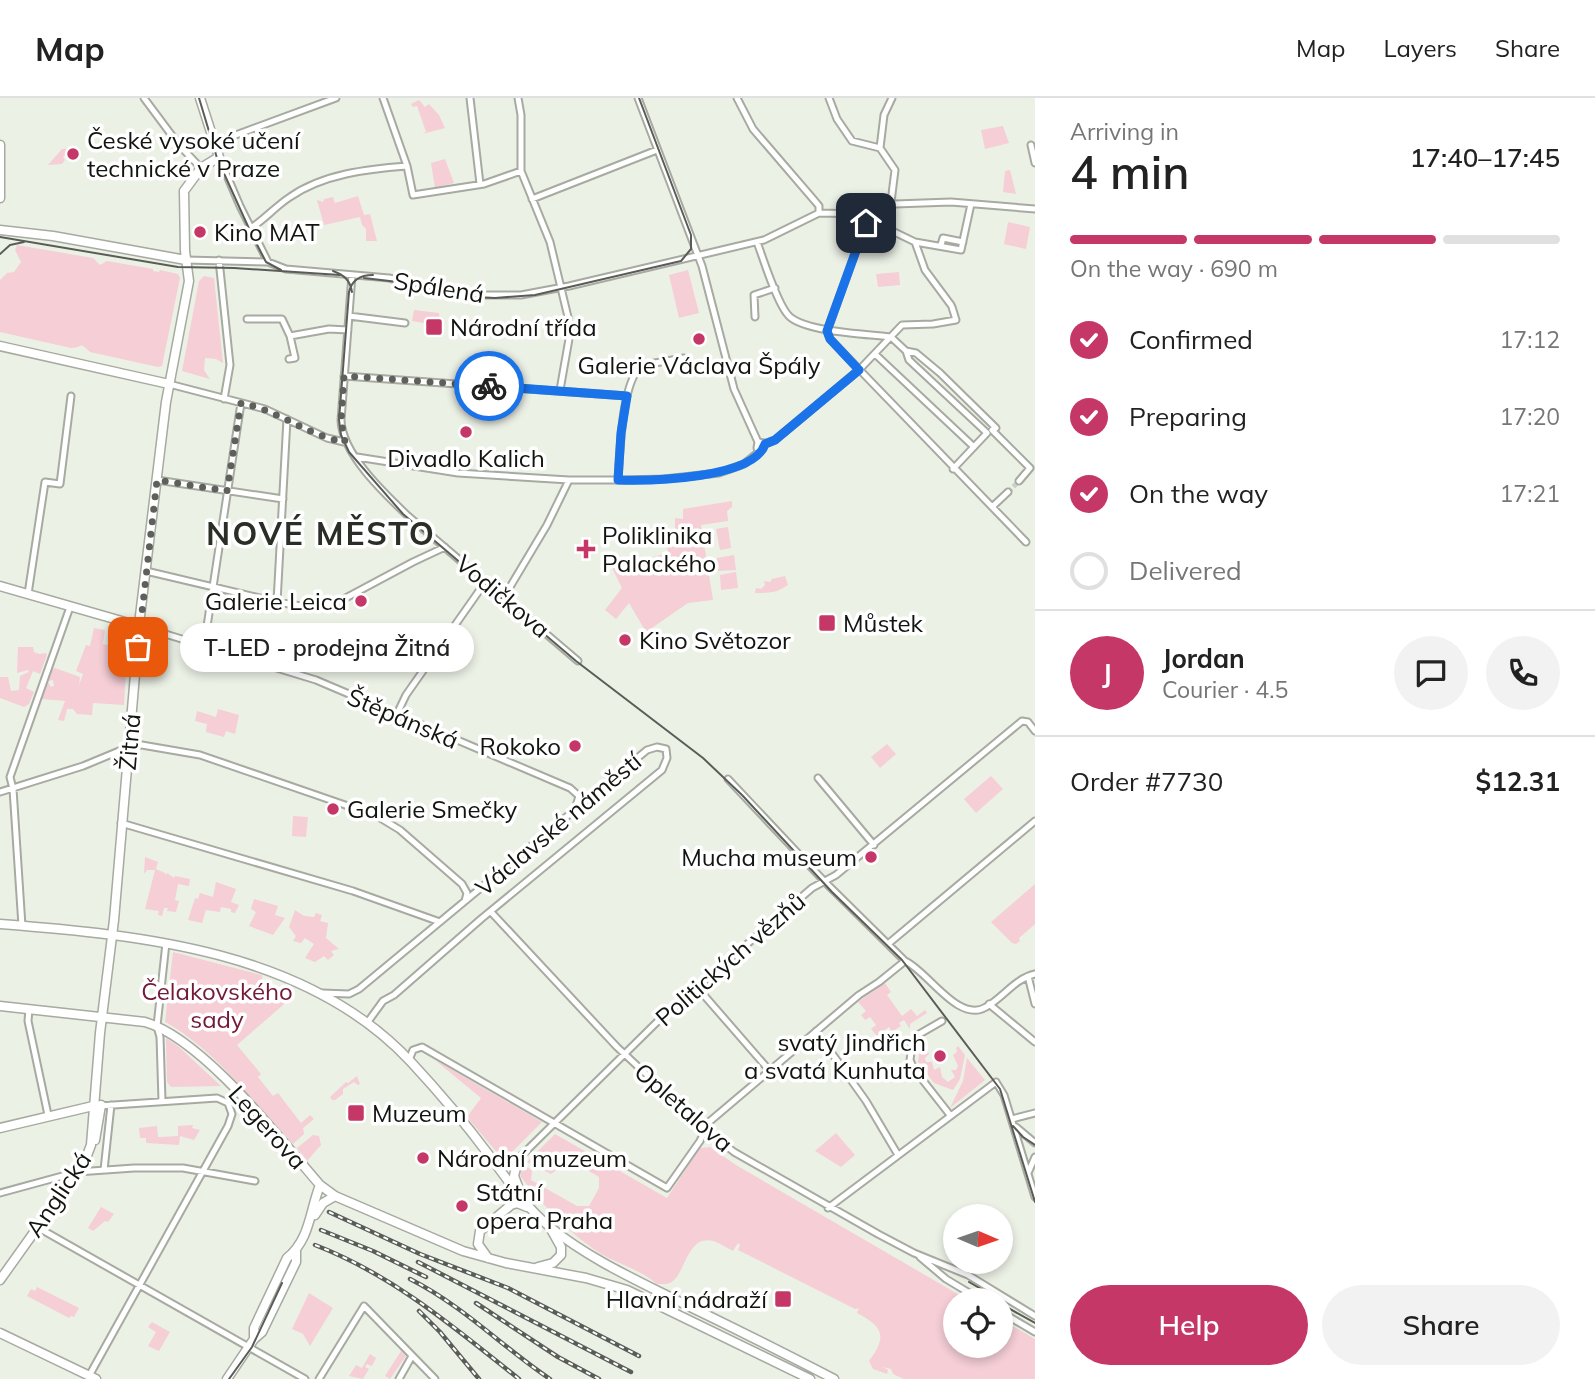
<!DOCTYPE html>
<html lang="en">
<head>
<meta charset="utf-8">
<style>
  :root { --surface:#fff; --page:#f2f2f2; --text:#222; --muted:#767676; --line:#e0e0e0; --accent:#c43767 }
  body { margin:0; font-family:Mulish,sans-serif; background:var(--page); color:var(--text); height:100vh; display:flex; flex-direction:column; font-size:26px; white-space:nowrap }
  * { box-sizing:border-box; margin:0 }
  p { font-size:23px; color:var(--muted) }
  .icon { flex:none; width:38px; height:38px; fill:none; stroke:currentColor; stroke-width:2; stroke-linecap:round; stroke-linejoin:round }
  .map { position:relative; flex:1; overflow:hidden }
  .drawer { display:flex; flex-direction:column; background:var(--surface); width:560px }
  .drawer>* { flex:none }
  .needle { width:46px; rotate:92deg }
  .buttons { position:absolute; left:943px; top:1106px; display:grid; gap:14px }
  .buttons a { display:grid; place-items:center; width:70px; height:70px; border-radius:50%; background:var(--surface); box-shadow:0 4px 10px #0003; font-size:35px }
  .pin { position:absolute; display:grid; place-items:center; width:60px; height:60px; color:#fff; margin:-30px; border-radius:14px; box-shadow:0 4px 10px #0006 }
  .courier { position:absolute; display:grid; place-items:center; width:70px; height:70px; margin:-35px; border:5px solid #1a73e8; border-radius:50%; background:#fff; color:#222; box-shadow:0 2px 9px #0007 }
  .bubble { position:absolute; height:49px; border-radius:24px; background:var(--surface); box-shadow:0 4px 10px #0003; font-size:23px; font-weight:600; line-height:49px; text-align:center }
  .summary em { font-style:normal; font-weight:600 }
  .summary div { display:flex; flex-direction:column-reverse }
  .summary { display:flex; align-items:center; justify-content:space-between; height:119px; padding:0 35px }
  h1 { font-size:46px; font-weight:600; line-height:52px }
  .bar { display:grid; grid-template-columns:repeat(4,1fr); gap:10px 7px; align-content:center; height:84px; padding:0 35px }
  .bar i { height:9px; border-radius:5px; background:var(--line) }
  .bar .current { background:var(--accent) }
  .bar p { grid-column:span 4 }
  .line { display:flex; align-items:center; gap:18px; padding:0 35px; border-top:2px solid var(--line) }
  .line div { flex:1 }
  .round { display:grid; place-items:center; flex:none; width:74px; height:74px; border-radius:37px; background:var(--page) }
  ol { padding:0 35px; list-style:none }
  li { display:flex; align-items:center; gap:21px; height:77px }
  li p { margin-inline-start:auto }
  li .icon { padding:7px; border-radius:50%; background:var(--accent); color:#fff; stroke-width:4 }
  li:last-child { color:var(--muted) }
  li i { width:38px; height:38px; border:4px solid var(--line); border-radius:50% }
  .primary-button { display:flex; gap:14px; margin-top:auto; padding:14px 35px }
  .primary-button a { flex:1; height:80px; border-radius:42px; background:var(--accent); color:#fff; font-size:28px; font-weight:600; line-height:80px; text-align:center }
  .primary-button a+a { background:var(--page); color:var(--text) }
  header { display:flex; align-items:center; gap:42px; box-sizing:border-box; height:98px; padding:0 35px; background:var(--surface); border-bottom:2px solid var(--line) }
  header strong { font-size:33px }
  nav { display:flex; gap:38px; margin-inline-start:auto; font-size:24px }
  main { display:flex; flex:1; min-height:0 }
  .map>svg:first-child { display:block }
  .green { fill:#f5ced6 }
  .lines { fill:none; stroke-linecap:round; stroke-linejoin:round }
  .street-tunnel { stroke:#cbd0c6; stroke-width:5; stroke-dasharray:5 2.5; stroke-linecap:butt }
  .street-casing { stroke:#a6aaa0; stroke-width:9 }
  .secondary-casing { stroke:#a6aaa0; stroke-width:11 }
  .street { stroke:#fff; stroke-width:5 }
  .secondary { stroke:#fff; stroke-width:8 }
  .tram { stroke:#5a5d57; stroke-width:2 }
  .rail-casing { stroke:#5a5d57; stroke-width:4.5 }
  .rail { stroke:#fff; stroke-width:2; stroke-dasharray:5; stroke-linecap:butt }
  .done { stroke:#5e615b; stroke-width:7; stroke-dasharray:0 12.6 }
  .route { stroke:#1a73e8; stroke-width:9 }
  .poi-dot { fill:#c43767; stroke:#fff; stroke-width:2.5 }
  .labels { text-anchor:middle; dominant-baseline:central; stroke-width:7; stroke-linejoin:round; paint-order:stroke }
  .poi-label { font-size:24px; fill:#121410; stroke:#fff; text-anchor:start }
  .street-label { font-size:24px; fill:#121410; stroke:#fff }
  .park-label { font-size:24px; fill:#731a39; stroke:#fff }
  .district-label { font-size:32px; font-weight:bold; letter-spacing:2px; fill:#2b2e27; stroke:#fff }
</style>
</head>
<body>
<header>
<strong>Map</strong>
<nav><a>Map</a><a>Layers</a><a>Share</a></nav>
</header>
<main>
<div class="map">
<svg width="1035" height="1281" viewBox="0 0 1035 1281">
  <rect width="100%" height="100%" fill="#ecf1e6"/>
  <path class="green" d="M419,2L425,9L429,6L439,17L445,30L422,36L426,34L417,8L413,9L411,6Z
    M1003,28L1009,45L985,51L981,32Z
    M74,50L69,57L67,55L63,59L65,62L62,66L48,67L62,51Z
    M445,61L454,85L435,90L431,65Z
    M1010,72L1016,96L1003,94L1005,73Z
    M358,98L364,117L370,116L377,143H366V131L362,127L360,119L324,127L317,102L323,104L324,101L333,99L335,105Z
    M1008,124L1030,129L1026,151L1004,146Z
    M17,147L93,160L100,167L107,163L153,171V173L159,174L160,172L178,176L180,180L162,268L158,269L90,254C78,243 85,249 71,250L0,234V182L7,175L14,174L21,164L15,152Z
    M688,172L699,215L679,220L669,177Z
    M899,174L900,187L878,189L876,176Z
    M204,178L214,180L223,265L216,261L205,260L204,272L210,281L182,273L199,183Z
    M414,212L439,215L440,228L412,223Z
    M732,403V409L727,413L728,423L701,427L713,502L688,505L646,534L629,505L616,521L605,512L622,490L612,470L668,455L666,438L675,433V420L683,421V411Z
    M728,429L731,450L720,452L716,431Z
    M734,457L736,472L718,473L717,460Z
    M736,474L738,490L721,492L720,477Z
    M785,478L788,487C776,495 770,495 755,495L756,490L761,491L765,487L764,483L770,484L772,481Z
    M94,530L105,532L103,546L127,551L124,607L93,605L92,617L77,616L73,611H67L64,623L58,622L65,603L42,601L48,584L51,589L54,588L53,582L48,583L52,571L55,570L80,579L79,587L83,576L76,573L86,547L90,548Z
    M358,537L374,540L364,568L349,560Z
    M18,549H33L34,554L39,556L46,555L47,557L40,576L33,573L26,590L34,594L29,606L24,609L0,600V579H8L11,593L19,592L20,578L29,574L28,572L17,575Z
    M218,611L239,617L235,636L226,633L224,639L206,634L207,626L195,623L197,613L216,619Z
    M887,646L896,656L880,670L871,659Z
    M991,678L1003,691L976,715L964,701Z
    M293,718L308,719L306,739L292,738Z
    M145,759L158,764L156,771L165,775V777L167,775L174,780L175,778L190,781L189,788L178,786L175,802L179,803L176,814L167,813L168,810H164L162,818L158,817L159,813L145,811L155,772H147L144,776Z
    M216,784L236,791L231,804L239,807L235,815L231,814V811L221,809L220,814L206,812L202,825L188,822L195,800L198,801L200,795L213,799Z
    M1035,786V826L1019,840L1020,843L1016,846L1012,845L991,824Z
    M254,801L278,808L275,817L285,820L273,837L249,828L256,814L251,811Z
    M295,812L304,818L314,819L316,815L322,817L320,823L328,825L326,840L339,851L331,853L334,857L328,862L324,858L315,864L305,860L314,846L305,840L301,845L293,843L296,838L289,829Z
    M173,854L262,877V896L282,898L290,901L237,947L261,976L258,979L273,998L278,995L301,1025L310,1017L314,1021L303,1030L304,1036L293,1046C256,1006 213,950 165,924Z
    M885,885L891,894L887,897L902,918L911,911L917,918L925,912L927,915L910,926V931L904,922L899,925L901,928L892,934L889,929L882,934L886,940L884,941L882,939L880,941L871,931L876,927L870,919L865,922L861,917L866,913L858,904Z
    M166,940L179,949L221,988L171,989L167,984Z
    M921,944L924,945L929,956L925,960L926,964H932L934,972L940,969L942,979L948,984L955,979L951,972H956L958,968L953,957L957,954L956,950L958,948L965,957L960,981L953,992L934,985L918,964Z
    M967,960L985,982L950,1010L963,983Z
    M435,962L542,1024L508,1058L499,1057L467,1019L481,1000Z
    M357,978L360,986L358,987L354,984L343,991V996L335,1002H332L330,999L346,984L348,985Z
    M193,1027L192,1030L200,1032L194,1042L180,1038L179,1047L146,1045V1040H140L139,1030L157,1028L158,1039L178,1038V1028Z
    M836,1035L855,1057L841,1069L815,1053Z
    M555,1036L667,1100L697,1054L701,1050L710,1049L736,1067L968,1202H956V1248H1001V1221L1035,1241V1281H904L893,1276L891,1271L883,1269L888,1272L887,1276L873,1271L869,1263C887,1239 884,1229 857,1215L859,1210L855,1211L738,1152L740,1147L738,1145L733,1153C727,1150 720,1145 713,1143C688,1137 686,1172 673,1183C669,1187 662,1186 657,1186C640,1171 614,1165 595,1152C566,1132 542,1106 521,1079L520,1075L525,1067L532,1073L531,1082L577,1108H589L599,1090V1079L565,1059L555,1073L551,1076L527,1064Z
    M313,1037L319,1038L321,1047L307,1063L297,1050Z
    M101,1109L114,1116L108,1124L105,1123L93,1133L88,1130Z
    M37,1189L79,1210L74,1219L71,1218L69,1220L27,1198L31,1191L35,1193Z
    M309,1195L333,1210L310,1248L303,1236L292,1231Z
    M152,1224L170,1234L159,1253L148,1248L156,1234L148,1229Z
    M401,1253L406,1258L390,1281L385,1278Z
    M370,1256L376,1260L372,1268L367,1266L365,1269L369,1271L363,1281L349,1278L356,1267L362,1270Z"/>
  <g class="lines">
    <path class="street-tunnel" d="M1008,394L1019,383"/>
    <defs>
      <path id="street" d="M144,0L179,47L201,70
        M383,0L407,68L413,97L484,86L521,73
        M470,0L480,86
        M518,0L521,17V73L550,144L568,219L569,241L560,292
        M638,0L702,168L734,291L758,344L757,350L763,351L764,345L758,344
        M737,0L753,31L814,102L819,108V115
        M829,0L837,21L852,43L880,50
        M214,45L336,0
        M1031,47L1035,65
        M219,59L240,108L268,164
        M532,101L657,52
        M891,104L895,72L880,50L884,17L892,0
        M867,116C875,110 885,101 895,106L951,104L1035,111
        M867,116L886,130L915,144L961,152L971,106
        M251,130C265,121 276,108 290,99C323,76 367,71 407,68
        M757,144C763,160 778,209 790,219C808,234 866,236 891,239
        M915,144L925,172L951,207
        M941,147L943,140L963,144
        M186,162L268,164L286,171L389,180L462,197H521L569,188L764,142L819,115L867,116
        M219,162L230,267L224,301
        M352,177L341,322C342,356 384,395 408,418L578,563
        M349,218L405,225
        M755,219L754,197L775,190
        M247,221H282L290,238
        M827,233L830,241L854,266L1026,444
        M827,233L866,125L867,116
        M891,239L906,253L916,255L940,275L996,330
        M906,253L909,262L987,335
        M875,256L974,349
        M289,261L295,260L290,238L329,231L348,232
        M344,278L627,298
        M169,286L265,311L327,340L344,344
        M992,332L1030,370L1019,383
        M765,346L775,342L859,272L902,227L933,226L956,222L952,209
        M357,359L458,375L569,382H625L664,381L719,375L744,366L761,352
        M953,371L987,335
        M157,382L283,401
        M618,382C620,358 621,280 643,267L684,260
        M992,409L1008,394
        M146,473L277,504L313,510L340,503L413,464L445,449
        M28,496L45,384L60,386L71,298
        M504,499L547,427L569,382
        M277,504L287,321
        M139,528L316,582L570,690L579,698L576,708
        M204,548L241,305
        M396,618L406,597L486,483
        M818,680L874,747
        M728,681L825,784L905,863C927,872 958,926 986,909C1004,899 1014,881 1035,876
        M0,694L83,668L136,646L200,657L377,718L400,732L462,786L467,795L465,803
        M121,725L353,793L440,824
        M491,814L617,949L706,1032L734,1054L878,1136L914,1155L968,1177L1035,1218
        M22,828L13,691L10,679L70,509
        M888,846L1035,723
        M1028,878L1035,906
        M696,888L769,972
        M322,895L349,896L359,891L647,652L657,649L666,651L667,660L662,672L481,821L394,897L383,903L367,925
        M989,906L1035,944
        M29,911L28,923L48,1017
        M942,923L916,938L912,947L910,962L914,971L950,1017
        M816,933L866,1003L898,1057
        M409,962L413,952L422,949L667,1090L700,1043L709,1024L859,897L879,884L905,863
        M162,1003L160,939L157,928L166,845
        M1012,1021L1035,1015
        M1016,1029L1035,1045
        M518,1061L657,924L812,790L836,777L1022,623L1028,624L1035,633
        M104,1072L111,1007
        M1028,1075L1035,1059
        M0,1095L77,1074L134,1070H183L255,1083
        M828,1110L996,984L1004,997L1035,1099
        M37,1129L305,1281
        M920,1159L946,1181L981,1202
        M1001,1214L1035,1234
        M89,1278L228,1028L232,1016L228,1005L217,1000L99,1008
        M319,1281L364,1208L435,1281
        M399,1281L412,1258"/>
      <path id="secondary" d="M0,47V100
        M0,132L53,138L186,162
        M0,248L169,286
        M0,488L139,528
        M0,826C142,837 308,853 411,964C438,993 465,1025 489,1057C508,1082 525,1109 550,1129C588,1160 634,1181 678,1203C730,1228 782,1254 834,1281
        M0,908L145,924C203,941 280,1041 320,1087L335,1098L463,1153L506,1165L586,1180L627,1192L810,1281
        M0,1030L93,1008
        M95,1042L101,1007
        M518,1061L514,1078L520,1094
        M315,1117L323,1105L335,1098
        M488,1160L478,1146L480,1133L511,1107L517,1105L527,1109
        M538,1169L553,1165L561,1157V1149L552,1133
        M0,1182L77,1074L86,1060L91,1047L100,935L114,822L140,518L166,304L189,183L185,153L184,93L201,70L219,59L200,0
        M0,1235L96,1281
        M254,1241V1230L287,1160C310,1142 310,1112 320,1087
        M227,1281L254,1241L262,1234L296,1164V1153"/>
    </defs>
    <use href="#street" class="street-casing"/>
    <use href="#secondary" class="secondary-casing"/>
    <use href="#street" class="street"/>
    <use href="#secondary" class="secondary"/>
    <path class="tram" d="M199,0L217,60L251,135L266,164L281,172
      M0,139L178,169L234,170L340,177
      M0,156L10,147L24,144
      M333,173C344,177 350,182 352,194
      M373,177C361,177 352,181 349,194L339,322L341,337L349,354L403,416L576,563L703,660L742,697L832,794L902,862L1000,991L1035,1104
      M364,180L398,184L457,198L495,200L535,197L681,163L691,151V137L639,0
      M1013,1028L1023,1039L1035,1047
      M969,1184L1000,1202
      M1001,1206L1035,1225
      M229,1281L252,1249L282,1185"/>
    <defs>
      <path id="rail" d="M329,1114L420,1156L508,1190L639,1258
        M321,1132L373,1153L426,1179
        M315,1147C393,1177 455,1230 519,1281
        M418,1164L631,1274
        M410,1181C465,1209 501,1248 550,1281
        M476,1205L558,1259L599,1281
        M419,1213L440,1234L479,1281"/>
    </defs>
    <use href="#rail" class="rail-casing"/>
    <use href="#rail" class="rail"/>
  </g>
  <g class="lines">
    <path class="done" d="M138,549L157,382L227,393L241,305C278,312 308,338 345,344L341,323L344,278L489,288"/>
    <path class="route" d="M489,288L627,298L621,335L618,382C650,383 754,381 765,346L775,342L859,272L830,241L827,233L866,125"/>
  </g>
  <g class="poi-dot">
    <circle cx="73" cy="56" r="7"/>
    <circle cx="200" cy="134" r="7"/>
    <rect x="425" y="220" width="18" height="18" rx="3.5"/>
    <circle cx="699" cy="241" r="7"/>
    <circle cx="466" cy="334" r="7"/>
    <path d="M582.5 440.5h7v7h7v7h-7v7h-7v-7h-7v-7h7z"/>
    <circle cx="361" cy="503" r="7"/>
    <rect x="818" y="516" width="18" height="18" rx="3.5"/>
    <circle cx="625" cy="542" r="7"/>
    <circle cx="575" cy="648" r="7"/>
    <circle cx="333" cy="711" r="7"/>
    <circle cx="871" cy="759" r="7"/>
    <circle cx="940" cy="958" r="7"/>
    <rect x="347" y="1006" width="18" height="18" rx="3.5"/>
    <circle cx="423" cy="1060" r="7"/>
    <circle cx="462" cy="1108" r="7"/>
    <rect x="774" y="1192" width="18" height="18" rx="3.5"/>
  </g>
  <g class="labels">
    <g class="poi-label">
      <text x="87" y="42">České vysoké učení<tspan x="87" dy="28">technické v Praze</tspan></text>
      <text x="214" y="134">Kino MAT</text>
      <text x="450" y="229">Národní třída</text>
      <text x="699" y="267" text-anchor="middle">Galerie Václava Špály</text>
      <text x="466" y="360" text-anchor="middle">Divadlo Kalich</text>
      <text x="602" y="437">Poliklinika<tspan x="602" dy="28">Palackého</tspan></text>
      <text x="347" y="503" text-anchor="end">Galerie Leica</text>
      <text x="843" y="525">Můstek</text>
      <text x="639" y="542">Kino Světozor</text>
      <text x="561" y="648" text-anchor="end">Rokoko</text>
      <text x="347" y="711">Galerie Smečky</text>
      <text x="857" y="759" text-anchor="end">Mucha museum</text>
      <text x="926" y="944" text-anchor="end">svatý Jindřich<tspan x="926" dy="28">a svatá Kunhuta</tspan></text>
      <text x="372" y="1015">Muzeum</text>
      <text x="437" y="1060">Národní muzeum</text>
      <text x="476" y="1094">Státní<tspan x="476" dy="28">opera Praha</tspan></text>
      <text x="767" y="1201" text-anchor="end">Hlavní nádraží</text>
    </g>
    <g class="street-label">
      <text transform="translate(439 189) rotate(9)">Spálená</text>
      <text transform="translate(503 498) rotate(40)">Vodičkova</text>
      <text transform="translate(403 620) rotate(23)">Štěpánská</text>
      <text transform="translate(129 644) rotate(-85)">Žitná</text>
      <text transform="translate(558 726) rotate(-40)">Václavské náměstí</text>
      <text transform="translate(730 861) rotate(-41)">Politických vězňů</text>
      <text transform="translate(684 1009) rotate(41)">Opletalova</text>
      <text transform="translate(268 1029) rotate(48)">Legerova</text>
      <text transform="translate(58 1096) rotate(-56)">Anglická</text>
    </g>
    <g class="park-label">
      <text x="217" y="893">Čelakovského<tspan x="217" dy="28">sady</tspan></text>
    </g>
    <g class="district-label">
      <text x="321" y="435">NOVÉ MĚSTO</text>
    </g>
  </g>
</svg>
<div class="buttons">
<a><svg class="needle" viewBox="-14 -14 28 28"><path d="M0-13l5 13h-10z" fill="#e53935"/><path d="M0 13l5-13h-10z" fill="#767676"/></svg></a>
<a><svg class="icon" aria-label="locate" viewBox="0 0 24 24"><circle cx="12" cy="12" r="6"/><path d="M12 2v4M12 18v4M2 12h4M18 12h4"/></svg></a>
</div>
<div class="pin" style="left:138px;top:549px;background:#ea580c"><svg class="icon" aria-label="bag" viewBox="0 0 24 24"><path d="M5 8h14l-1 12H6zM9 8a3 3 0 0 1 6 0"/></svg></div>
<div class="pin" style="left:866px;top:125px;background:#1f2937"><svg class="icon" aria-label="home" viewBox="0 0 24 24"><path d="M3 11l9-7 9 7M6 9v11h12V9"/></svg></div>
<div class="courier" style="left:489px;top:288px"><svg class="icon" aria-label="bike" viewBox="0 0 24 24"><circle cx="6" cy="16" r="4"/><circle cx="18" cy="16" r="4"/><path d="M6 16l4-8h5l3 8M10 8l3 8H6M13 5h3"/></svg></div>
<div class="bubble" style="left:180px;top:525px;width:294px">T-LED - prodejna Žitná</div>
</div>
<section class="drawer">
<div class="summary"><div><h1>4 min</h1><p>Arriving in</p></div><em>17:40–17:45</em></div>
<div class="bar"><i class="current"></i><i class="current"></i><i class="current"></i><i></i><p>On the way · 690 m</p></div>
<ol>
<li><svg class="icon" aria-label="check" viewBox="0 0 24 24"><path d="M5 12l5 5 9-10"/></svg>Confirmed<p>17:12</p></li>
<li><svg class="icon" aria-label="check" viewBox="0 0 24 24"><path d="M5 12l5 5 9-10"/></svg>Preparing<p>17:20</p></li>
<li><svg class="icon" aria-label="check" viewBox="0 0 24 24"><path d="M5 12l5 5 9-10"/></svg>On the way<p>17:21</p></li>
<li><i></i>Delivered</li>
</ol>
<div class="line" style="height:126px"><b class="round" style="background:var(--accent);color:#fff">J</b><div><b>Jordan</b><p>Courier · 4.5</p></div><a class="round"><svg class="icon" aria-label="chat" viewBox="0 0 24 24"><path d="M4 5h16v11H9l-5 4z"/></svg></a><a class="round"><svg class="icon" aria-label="phone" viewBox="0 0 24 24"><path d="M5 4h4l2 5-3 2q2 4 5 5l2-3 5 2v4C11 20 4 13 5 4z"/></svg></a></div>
<div class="line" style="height:91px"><div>Order #7730</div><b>$12.31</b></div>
<div class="primary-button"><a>Help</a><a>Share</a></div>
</section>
</main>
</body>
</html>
